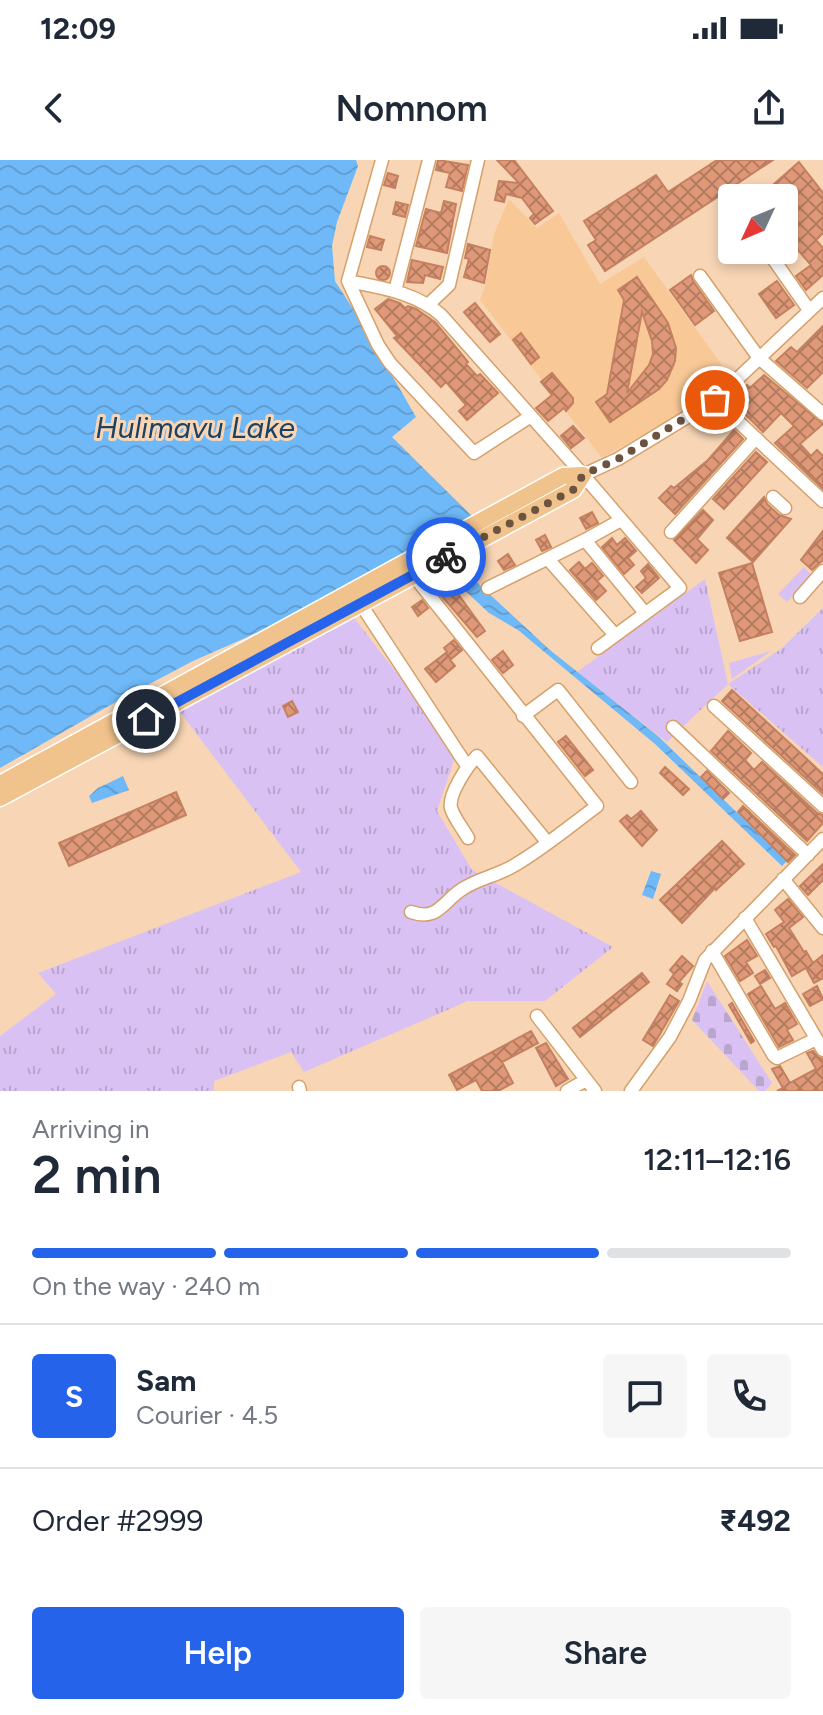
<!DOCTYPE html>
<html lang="en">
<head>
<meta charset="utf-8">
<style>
  :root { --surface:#fff; --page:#f6f6f7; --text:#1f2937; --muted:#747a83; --line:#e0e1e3; --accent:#2563eb }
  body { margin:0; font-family:Figtree,sans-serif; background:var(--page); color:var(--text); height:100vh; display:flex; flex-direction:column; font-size:30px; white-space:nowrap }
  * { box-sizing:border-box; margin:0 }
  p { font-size:26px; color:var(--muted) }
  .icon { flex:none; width:44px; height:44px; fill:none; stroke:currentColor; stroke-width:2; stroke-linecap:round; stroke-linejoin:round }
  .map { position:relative; height:931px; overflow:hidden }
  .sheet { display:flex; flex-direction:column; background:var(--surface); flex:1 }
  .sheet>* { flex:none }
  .needle { width:52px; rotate:226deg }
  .buttons { position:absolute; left:718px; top:24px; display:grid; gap:16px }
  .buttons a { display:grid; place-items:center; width:80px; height:80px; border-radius:8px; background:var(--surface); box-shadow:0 4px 12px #0003; font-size:40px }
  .pin { position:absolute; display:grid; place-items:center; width:68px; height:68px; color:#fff; margin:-34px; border:4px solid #fff; border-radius:50%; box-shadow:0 2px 8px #0007 }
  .courier { position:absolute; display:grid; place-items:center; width:80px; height:80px; margin:-40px; border:6px solid #2563eb; border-radius:50%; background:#fff; color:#222; box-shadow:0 2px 10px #0007 }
  .headline em { font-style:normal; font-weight:600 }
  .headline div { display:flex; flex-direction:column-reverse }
  .headline { display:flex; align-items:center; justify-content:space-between; height:136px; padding:0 32px }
  h1 { font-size:52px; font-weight:600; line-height:60px }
  .bar { display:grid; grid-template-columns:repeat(4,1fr); gap:12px 8px; align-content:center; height:96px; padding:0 32px }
  .bar i { height:10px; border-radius:6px; background:var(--line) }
  .bar .selected { background:var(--accent) }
  .bar p { grid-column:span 4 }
  .line { display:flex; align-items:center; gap:20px; padding:0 32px; border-top:2px solid var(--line) }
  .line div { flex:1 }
  .round { display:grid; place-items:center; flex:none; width:84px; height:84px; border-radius:8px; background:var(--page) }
  .primary-button { display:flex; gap:16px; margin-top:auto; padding:16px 32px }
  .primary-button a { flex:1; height:92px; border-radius:8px; background:var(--accent); color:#fff; font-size:32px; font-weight:600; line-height:92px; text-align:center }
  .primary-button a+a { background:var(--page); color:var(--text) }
  .status { display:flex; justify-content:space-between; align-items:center; height:56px; padding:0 40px; background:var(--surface); direction:ltr }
  .status svg { height:22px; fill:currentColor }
  header { display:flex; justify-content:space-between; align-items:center; height:104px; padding:0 32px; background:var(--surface); font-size:36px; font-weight:600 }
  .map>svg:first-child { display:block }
  .built { fill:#f9c897 }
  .grass { fill:url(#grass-tufts) }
  .cemetery { fill:url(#cemetery-stones) }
  .pitch { fill:#d9c1f4 }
  .water { fill:url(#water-waves) }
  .building { fill:url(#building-cross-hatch); stroke:#c48060; stroke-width:2; fill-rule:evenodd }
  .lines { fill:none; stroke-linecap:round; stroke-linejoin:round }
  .minor-casing { stroke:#d6a06a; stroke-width:15 }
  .major-casing { stroke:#fff; stroke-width:19 }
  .minor { stroke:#fff; stroke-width:12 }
  .major { stroke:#f0c28c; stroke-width:16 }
  .done { stroke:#6c533f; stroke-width:8; stroke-dasharray:0 14.4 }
  .route { stroke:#2563eb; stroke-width:10 }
  .labels { text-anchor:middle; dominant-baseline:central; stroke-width:6; stroke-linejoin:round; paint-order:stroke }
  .water-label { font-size:30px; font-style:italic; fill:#1b4262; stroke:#f8d6b5 }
</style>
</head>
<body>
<div class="status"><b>12:09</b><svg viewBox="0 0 49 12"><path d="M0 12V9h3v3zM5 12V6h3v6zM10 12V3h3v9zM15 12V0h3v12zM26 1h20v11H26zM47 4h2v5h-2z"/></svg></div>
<header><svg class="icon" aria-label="back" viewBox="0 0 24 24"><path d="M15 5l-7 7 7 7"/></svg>Nomnom<svg class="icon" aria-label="share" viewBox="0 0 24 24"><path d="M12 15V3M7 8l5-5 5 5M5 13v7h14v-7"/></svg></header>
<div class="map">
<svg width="823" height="931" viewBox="0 0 823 931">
  <defs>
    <pattern id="grass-tufts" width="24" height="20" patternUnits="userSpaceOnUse" patternTransform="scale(2)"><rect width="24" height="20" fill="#d9c1f4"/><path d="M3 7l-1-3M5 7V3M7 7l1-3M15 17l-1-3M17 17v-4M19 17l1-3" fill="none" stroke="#baa5cf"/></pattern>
    <pattern id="cemetery-stones" width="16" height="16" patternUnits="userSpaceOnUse" patternTransform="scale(2)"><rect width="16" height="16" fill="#d9c1f4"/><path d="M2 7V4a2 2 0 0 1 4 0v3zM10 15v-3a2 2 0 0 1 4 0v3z" fill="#baa5cf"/></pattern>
    <pattern id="water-waves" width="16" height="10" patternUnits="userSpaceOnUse" patternTransform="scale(2)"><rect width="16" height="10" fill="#6fb9f8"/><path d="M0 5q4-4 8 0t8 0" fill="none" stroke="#609ed3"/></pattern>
    <pattern id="building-cross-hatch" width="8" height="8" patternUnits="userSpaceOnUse" patternTransform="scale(2)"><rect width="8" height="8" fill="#df9978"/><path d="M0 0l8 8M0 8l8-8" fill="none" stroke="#b47b60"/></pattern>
  </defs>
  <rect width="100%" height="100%" fill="#f8d6b5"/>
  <path class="built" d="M509,39L537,68L559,53L600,124L644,97L732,219L693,246L602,298L480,140L485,127L494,74Z"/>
  <path class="grass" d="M705,419L728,524L781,489L823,448V607L728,524L667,582L577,512Z
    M351,454L457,591L437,651L472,710L613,787L545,841H468L304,912L291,892L214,921V931H0V876L56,834L38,813L301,712L177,548Z
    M771,491L732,519L729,503Z"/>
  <path class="cemetery" d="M707,821L772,923L765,931H759L692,860Z"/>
  <path class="pitch" d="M804,407L812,415L787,442L778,434Z"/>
  <path class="water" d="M0,0H356L358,6L337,62L332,86L335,121L357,155L416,257L392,277L474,358L293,457L193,501L121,539L0,608Z
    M457,404L550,490L658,576L787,701L782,706L655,584L518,470L489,453L444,411Z
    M123,616L129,630L92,643L89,636L98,628Z
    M651,711L661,714L653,739L642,735Z"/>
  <path class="building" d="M438,0L468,5L462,31L446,27L450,13L436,10Z
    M497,0H514L553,51L535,64L530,58L534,54L522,38L506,34L504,42L495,40L499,21L519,23Z
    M717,0H773L732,27H724L719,36L605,111L588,85L596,80L584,61L656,15L668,32Z
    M799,2L823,33V73L816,80L823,88V115L806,130L796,116L811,105L784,74V38H758Z
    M388,13L398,16L395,28L384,25Z
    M444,41L456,44L447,93L416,86L426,49L441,53Z
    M396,42L408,45L405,57L393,54Z
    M370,76L384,80L381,90L367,87Z
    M468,84L490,90L484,123L464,117L469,99L465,98Z
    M412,100L443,107L440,119L425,115L423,123L407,122Z
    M376 113a7 7 0 1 1 14 0a7 7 0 1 1-14 0Z
    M691,115L693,121L714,151L695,165L670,130Z
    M637,117L668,163L676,188L675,201L667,220L659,229L610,262L596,242L607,234L624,140L618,130ZM642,152L652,181L653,194L649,205L627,233Z
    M777,121L794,145L776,158L759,134Z
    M388,139L400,143L405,148L408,146L416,149L435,162L468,202L466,204L477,216L480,214L498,233L467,260L459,251L466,245L446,222L441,227L394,178L397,176L375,149Z
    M475,143L500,174L490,182L464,152Z
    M823,166V212L807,228L776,201L791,187L797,192Z
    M521,173L539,197L531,204L513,180Z
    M552,213L573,238V243L566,251L564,248L548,261L536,248L552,235L541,222Z
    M764,215L823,264L800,284L811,296L817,290L823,296V329L775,283L794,266L781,253L763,272L741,250L745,245L736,236L747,225L750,228Z
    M573,266L584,278L571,288L561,276Z
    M734,270L743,279L675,354L659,338L671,326L674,328L708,300Z
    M756,292L767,302L724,349L713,339Z
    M764,337L767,344L779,355L791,359L753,402L727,378Z
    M703,350L713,360L697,379L708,390L696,403L674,380Z
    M592,352L598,363L586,369L580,358Z
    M823,371V400L812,410L801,400Z
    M545,375L551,387L542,391L536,380Z
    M612,378L617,385L625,378L636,391L628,398L634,405L624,414L602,387Z
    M508,394L515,405L504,410L498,401Z
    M579,402L585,409L592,403L603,416L597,421L606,431L596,440L570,410Z
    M752,403L772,472L740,481L719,413Z
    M648,404L659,418L642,433L636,427L646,418L641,411Z
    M450,423L485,471L477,477L439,433Z
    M422,440L428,448L418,456L412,447Z
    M454,480L462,490L450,500L455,506L436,522L425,509L447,492L444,488Z
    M503,491L513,505L503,513L492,500Z
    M732,530L823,614V634L722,541Z
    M292,541L298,552L288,557L283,546Z
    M728,571L751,593L745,600L754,610L762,602L817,653L823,655V663L807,681L711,591Z
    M566,576L593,610L585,616L558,582Z
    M665,607L689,629L683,635L660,613Z
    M707,611L729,633L723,639L701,617Z
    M176,632L186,655L69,706L59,683Z
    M743,646L795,695L788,702L738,652Z
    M641,651L657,670L642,686L620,661L627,655L631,659Z
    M722,681L744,704L716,730L715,728L682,763L660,740Z
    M823,704V720L808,735L800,726Z
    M788,739L803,757L789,768L804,792L806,791L813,803L823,795V818L814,823L806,808L792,816L776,786L774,787L766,774L784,762L775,750Z
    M747,780L757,796L746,802L753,813L740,821L725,796Z
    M682,796L693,806L679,822L682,824L677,831L667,824L674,814L670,810Z
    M765,810L770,818L760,824L755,816Z
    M642,813L649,822L580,877L573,868Z
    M761,826L775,849L785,843L797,864L787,870L793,880L779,887L748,834Z
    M817,826L823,839L810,846L803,834Z
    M670,835L679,841L653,886L643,880Z
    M732,843L754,881L751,883L729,845Z
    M531,871L538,883L502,902L513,923L498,931H482L476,920L457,930L449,915Z
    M546,883L568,919L556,926L536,888Z
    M813,891L818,897L823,899V931H777L783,928L772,909L780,906L790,923L816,909L807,893Z"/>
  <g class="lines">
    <defs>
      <path id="minor" d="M382,0L348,121C381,128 415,132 441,155L578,309L680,428L598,488
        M728,35L732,41
        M767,90L809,150
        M700,116L759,198L823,254
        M348,121L378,185L390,203L474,293L531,256
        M395,131L429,0
        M429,144L449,125L478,0
        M715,240L823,341
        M583,315L618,299L715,240L823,138
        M773,337L785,348
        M671,372L756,278
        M585,380L645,453
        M548,399L615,475
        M410,411L597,646C570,666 544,688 515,705C499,715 480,718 464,728C443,740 439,762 411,752
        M488,428L585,380L621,360
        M800,437L823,411
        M360,443L467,606
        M714,546L823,646
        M523,556L558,530L631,622
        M673,567L808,695
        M468,678C463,669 454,658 451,648C448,634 468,605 477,596L547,682
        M783,719L823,768
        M745,758L823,890
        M712,791L774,896L777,898L816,879
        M537,856L595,931
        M299,927L300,931
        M567,931L586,920
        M631,931L670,877L689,841L705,800L823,679"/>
      <path id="major" d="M0,624L563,316L583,315
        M0,638L573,330L583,315"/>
    </defs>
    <use href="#minor" class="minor-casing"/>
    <use href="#major" class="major-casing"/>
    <use href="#minor" class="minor"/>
    <use href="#major" class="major"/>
  </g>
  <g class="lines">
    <path class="done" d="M446,397L573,330L583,315L618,299L715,240"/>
    <path class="route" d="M146,559L446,397"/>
  </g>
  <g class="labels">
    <g class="water-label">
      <text x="195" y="267">Hulimavu Lake</text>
    </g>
  </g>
</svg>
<div class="buttons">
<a><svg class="needle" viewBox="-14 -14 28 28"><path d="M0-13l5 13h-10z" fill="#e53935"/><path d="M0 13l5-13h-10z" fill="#747a83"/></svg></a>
</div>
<div class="pin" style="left:715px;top:240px;background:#ea580c"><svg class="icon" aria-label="bag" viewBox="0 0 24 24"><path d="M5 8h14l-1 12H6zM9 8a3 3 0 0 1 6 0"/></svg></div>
<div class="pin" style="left:146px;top:559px;background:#1f2937"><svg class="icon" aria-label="home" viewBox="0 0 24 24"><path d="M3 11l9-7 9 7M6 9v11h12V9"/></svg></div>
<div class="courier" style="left:446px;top:397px"><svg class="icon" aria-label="bike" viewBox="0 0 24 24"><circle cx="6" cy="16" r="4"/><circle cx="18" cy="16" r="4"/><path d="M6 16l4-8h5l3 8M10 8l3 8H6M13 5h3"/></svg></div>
</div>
<section class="sheet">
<div class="headline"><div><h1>2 min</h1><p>Arriving in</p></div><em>12:11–12:16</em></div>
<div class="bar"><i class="selected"></i><i class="selected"></i><i class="selected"></i><i></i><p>On the way · 240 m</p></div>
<div class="line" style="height:144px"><b class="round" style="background:var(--accent);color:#fff">S</b><div><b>Sam</b><p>Courier · 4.5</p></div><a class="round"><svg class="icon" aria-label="chat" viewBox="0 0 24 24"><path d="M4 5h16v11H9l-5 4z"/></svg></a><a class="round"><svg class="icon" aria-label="phone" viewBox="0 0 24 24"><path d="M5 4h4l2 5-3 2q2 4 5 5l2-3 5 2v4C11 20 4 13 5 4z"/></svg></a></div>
<div class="line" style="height:104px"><div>Order #2999</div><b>₹492</b></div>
<div class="primary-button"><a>Help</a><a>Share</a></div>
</section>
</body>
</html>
